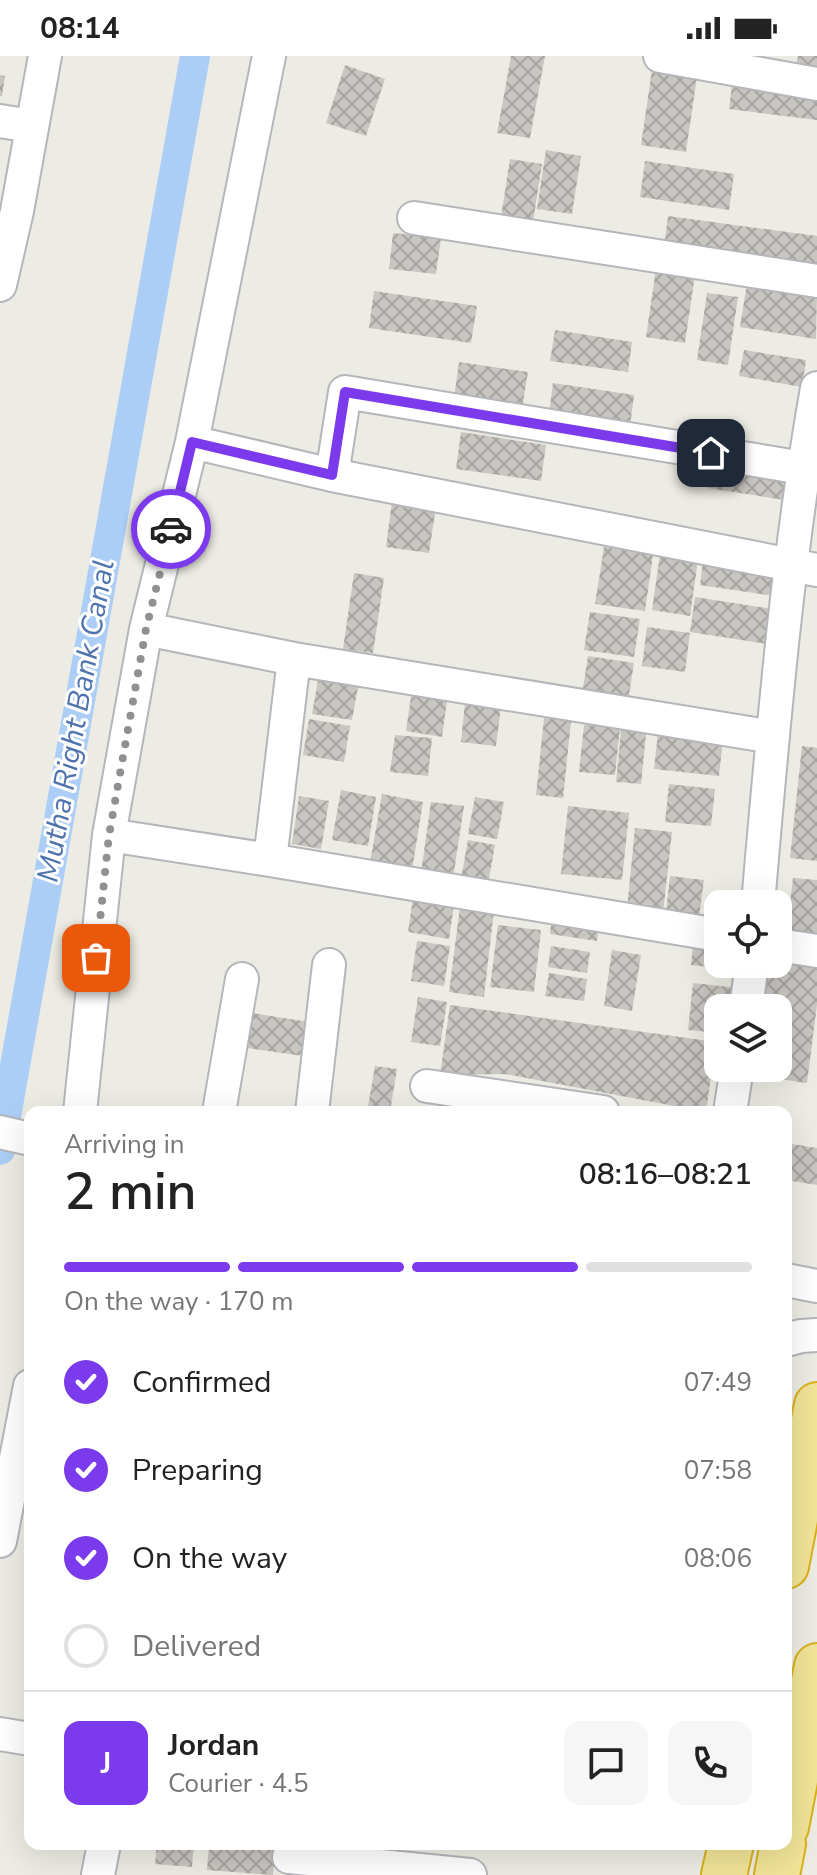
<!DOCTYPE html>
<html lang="en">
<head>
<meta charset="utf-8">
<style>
  :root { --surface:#fff; --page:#f6f6f6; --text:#222; --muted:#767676; --line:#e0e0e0; --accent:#7c3aed }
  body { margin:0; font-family:"Nunito Sans",sans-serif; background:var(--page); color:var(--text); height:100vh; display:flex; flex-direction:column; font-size:30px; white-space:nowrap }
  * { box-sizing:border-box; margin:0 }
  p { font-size:26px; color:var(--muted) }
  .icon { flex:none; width:44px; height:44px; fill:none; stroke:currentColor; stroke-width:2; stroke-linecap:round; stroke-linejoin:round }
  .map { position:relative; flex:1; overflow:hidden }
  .details { position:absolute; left:24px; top:1050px; width:768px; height:744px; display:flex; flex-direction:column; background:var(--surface); border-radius:16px; box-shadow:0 8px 32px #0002 }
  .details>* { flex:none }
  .tools { position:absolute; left:704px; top:834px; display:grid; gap:16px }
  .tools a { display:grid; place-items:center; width:88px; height:88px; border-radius:16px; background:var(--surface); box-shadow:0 8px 32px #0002; font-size:40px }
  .pin { position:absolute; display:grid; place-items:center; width:68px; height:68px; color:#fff; margin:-34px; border-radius:16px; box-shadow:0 4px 12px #0006 }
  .courier { position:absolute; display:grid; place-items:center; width:80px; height:80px; margin:-40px; border:6px solid #7c3aed; border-radius:50%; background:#fff; color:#222; box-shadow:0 2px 10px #0007 }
  .headline em { font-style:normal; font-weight:600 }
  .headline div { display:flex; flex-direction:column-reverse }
  .headline { display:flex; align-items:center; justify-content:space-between; height:136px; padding:0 40px }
  h1 { font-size:52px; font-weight:600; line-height:60px }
  .bar { display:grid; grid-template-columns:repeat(4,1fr); gap:12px 8px; align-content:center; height:96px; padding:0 40px }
  .bar i { height:10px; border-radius:6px; background:var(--line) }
  .bar .selected { background:var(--accent) }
  .bar p { grid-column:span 4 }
  .line { display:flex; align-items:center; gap:20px; padding:0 40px; border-top:2px solid var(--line) }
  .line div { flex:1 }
  .round { display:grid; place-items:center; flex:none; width:84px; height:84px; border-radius:16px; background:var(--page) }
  ol { padding:0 40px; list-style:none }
  li { display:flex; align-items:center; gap:24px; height:88px }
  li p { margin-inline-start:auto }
  li .icon { padding:8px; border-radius:50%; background:var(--accent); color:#fff; stroke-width:4 }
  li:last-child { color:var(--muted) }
  li i { width:44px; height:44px; border:4px solid var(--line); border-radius:50% }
  .status { display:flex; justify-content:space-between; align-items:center; height:56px; padding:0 40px; background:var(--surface); direction:ltr }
  .status svg { height:22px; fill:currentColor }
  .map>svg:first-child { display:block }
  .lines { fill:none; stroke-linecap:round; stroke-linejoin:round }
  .canal { stroke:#accef6; stroke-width:30 }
  .building { fill:url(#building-cross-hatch) }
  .minor-casing { stroke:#b4b6ba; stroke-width:36 }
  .highway-casing { stroke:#d9b019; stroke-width:48 }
  .minor { stroke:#fff; stroke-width:32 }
  .highway { stroke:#f1e497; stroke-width:44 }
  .done { stroke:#8f9090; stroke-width:8; stroke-dasharray:0 14.4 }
  .route { stroke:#7c3aed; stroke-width:10 }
  .labels { text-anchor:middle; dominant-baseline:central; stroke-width:6; stroke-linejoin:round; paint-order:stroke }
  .water-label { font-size:30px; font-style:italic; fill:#4e73ae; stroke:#fff }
</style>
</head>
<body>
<div class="status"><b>08:14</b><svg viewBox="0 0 49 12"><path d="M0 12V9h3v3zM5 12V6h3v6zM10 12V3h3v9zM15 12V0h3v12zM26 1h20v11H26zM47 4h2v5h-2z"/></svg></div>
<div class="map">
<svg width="817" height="1819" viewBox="0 0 817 1819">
  <defs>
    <pattern id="building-cross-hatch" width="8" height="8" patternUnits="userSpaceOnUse" patternTransform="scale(2)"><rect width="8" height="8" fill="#c9c6c1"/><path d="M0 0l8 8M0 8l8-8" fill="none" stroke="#a6a4a0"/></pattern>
  </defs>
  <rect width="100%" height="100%" fill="#edece4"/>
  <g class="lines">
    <path class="canal" d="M0,1094L195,0"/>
  </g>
  <path class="building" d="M511,0H545L530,82L497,77Z
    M798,0H817V21L795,17Z
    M653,7L698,14L686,96L641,89Z
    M345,9L385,23L366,80L326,67Z
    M0,19L5,20L2,40H0Z
    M732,29L817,39V64L729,53Z
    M546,94L581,100L572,158L537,153Z
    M510,103L542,108L533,166L501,161Z
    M645,105L734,118L729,154L640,141Z
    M668,160L817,180V211L664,191Z
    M393,177L441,182L436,218L389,213Z
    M656,213L695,219L685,287L646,281Z
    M747,227L817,238L816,283L740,271Z
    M374,235L477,250L471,287L369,272Z
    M707,237L738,241L728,309L697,304Z
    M555,274L632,286L628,316L550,305Z
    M744,294L806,304L802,331L739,320Z
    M459,306L528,316L522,352L454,342Z
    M553,327L634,339L630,370L549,358Z
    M461,376L546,389L541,425L456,413Z
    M712,405L788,417L784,444L708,432Z
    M393,438L437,444L429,497L386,491Z
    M604,491L653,499L645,555L595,548Z
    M660,498L698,504L690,560L652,554Z
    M704,498L786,510L781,541L700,529Z
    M354,517L384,522L373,597L343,593Z
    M695,541L779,554L774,589L690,576Z
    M590,556L640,563L634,601L584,594Z
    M647,571L690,577L685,616L642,610Z
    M588,600L634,607L627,652L581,645Z
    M320,613L360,620L352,664L312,658Z
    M412,633L448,638L442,681L406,675Z
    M465,646L501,650L496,690L461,686Z
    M545,653L572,656L563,742L536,739Z
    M309,663L350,670L344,706L303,699Z
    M622,665L647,668L641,728L616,726Z
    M584,669L620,672L615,719L579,716Z
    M658,677L723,684L719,720L654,713Z
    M395,679L432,682L428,720L390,716Z
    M802,690L817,692V805L790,802Z
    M669,728L715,733L711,770L665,766Z
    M341,734L376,741L368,790L332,784Z
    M382,738L423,746L412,814L370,807Z
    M299,740L329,745L321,793L292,788Z
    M475,741L504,746L497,783L468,778Z
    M431,746L464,750L453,822L421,817Z
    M568,750L629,757L622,824L561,818Z
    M635,772L672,776L663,857L627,853Z
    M468,784L495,789L488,828L461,823Z
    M670,820L704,824L698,868L665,864Z
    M793,822L817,824V888L786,884Z
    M414,835L455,842L449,883L408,876Z
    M707,839L755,846L754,848H718V873L702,871Z
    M460,851L494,854L484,941L449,936Z
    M553,854L601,861L597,885L550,878Z
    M498,869L541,874L534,936L490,931Z
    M694,880L718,883V908H745L744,915L691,909Z
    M417,885L450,890L444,930L411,925Z
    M551,890L590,896L587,917L548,911Z
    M612,894L641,899L632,955L604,950Z
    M778,902L817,907V949L807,1027L743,1018L744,1012H778V952H751L757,908H778Z
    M549,917L587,923L584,945L545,940Z
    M693,927L739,932L736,952H718V977L688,974Z
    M418,941L447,946L440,990L411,986Z
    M450,949L716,986L706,1056L505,1018L440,1019Z
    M246,956L315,967L310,1001L241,991Z
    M375,1010L397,1013L390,1056H367Z
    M451,1046L498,1056H450Z
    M786,1087L817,1092V1129L786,1124Z
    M157,1788H194L192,1811L155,1808Z
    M209,1788H276L273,1819L207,1814Z"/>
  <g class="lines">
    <defs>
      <path id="minor" d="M660,0L817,28
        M0,65L31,70
        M414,162L817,225
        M0,229L17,155L45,0
        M192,386L332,419L817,514
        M332,419L345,336L803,412
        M146,573L294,603L773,681
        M109,779L270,804L718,879
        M270,804L294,603
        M758,848C773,675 787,503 817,332
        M778,889L817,895
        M746,952L752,908
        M427,1030L603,1056
        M80,1056L109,779L146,573L192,386L269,0
        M219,1056L242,923
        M312,1056L329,909
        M730,1056L737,1012
        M0,1076L30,1083
        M786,1224L817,1230
        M786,1284L801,1280L817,1279
        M0,1485L30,1330
        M0,1678L30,1683
        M289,1801L470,1819
        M98,1819L104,1788"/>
      <path id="highway" d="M786,1510L817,1349
        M786,1771L817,1610
        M724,1819L731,1788
        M777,1819L783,1788"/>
    </defs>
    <use href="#minor" class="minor-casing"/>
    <use href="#highway" class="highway-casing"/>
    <use href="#minor" class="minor"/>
    <use href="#highway" class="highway"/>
  </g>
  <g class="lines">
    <path class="done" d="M96,902L109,779L146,573L171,473"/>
    <path class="route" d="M171,473L192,386L332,419L345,336L711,397"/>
  </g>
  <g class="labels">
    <g class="water-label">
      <text transform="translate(76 665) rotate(-80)">Mutha Right Bank Canal</text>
    </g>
  </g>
</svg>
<div class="tools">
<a><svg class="icon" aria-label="locate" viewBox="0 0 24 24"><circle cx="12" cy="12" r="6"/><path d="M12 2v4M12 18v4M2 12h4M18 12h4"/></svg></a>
<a><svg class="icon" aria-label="layers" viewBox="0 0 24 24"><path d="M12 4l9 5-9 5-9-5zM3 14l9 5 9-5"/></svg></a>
</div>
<div class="pin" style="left:96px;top:902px;background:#ea580c"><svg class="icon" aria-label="bag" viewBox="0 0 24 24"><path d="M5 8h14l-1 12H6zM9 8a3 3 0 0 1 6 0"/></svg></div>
<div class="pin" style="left:711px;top:397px;background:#1f2937"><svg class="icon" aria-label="home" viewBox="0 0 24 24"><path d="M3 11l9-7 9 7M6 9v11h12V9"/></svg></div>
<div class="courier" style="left:171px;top:473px"><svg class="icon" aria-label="car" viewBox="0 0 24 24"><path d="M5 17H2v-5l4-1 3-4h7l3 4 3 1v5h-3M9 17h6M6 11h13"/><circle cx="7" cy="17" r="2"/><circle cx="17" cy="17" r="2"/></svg></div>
<section class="details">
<div class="headline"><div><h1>2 min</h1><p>Arriving in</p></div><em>08:16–08:21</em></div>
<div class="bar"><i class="selected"></i><i class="selected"></i><i class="selected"></i><i></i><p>On the way · 170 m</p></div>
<ol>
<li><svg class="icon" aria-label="check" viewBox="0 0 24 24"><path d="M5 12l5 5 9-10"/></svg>Confirmed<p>07:49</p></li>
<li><svg class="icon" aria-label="check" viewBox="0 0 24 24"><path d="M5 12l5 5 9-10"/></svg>Preparing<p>07:58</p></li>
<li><svg class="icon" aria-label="check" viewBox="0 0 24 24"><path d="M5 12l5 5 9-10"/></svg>On the way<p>08:06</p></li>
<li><i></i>Delivered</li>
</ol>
<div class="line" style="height:144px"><b class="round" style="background:var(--accent);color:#fff">J</b><div><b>Jordan</b><p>Courier · 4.5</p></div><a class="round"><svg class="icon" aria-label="chat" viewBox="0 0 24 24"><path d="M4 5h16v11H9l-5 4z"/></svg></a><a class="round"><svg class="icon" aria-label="phone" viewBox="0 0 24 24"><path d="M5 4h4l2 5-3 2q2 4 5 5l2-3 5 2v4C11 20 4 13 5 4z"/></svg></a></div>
</section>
</div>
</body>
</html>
